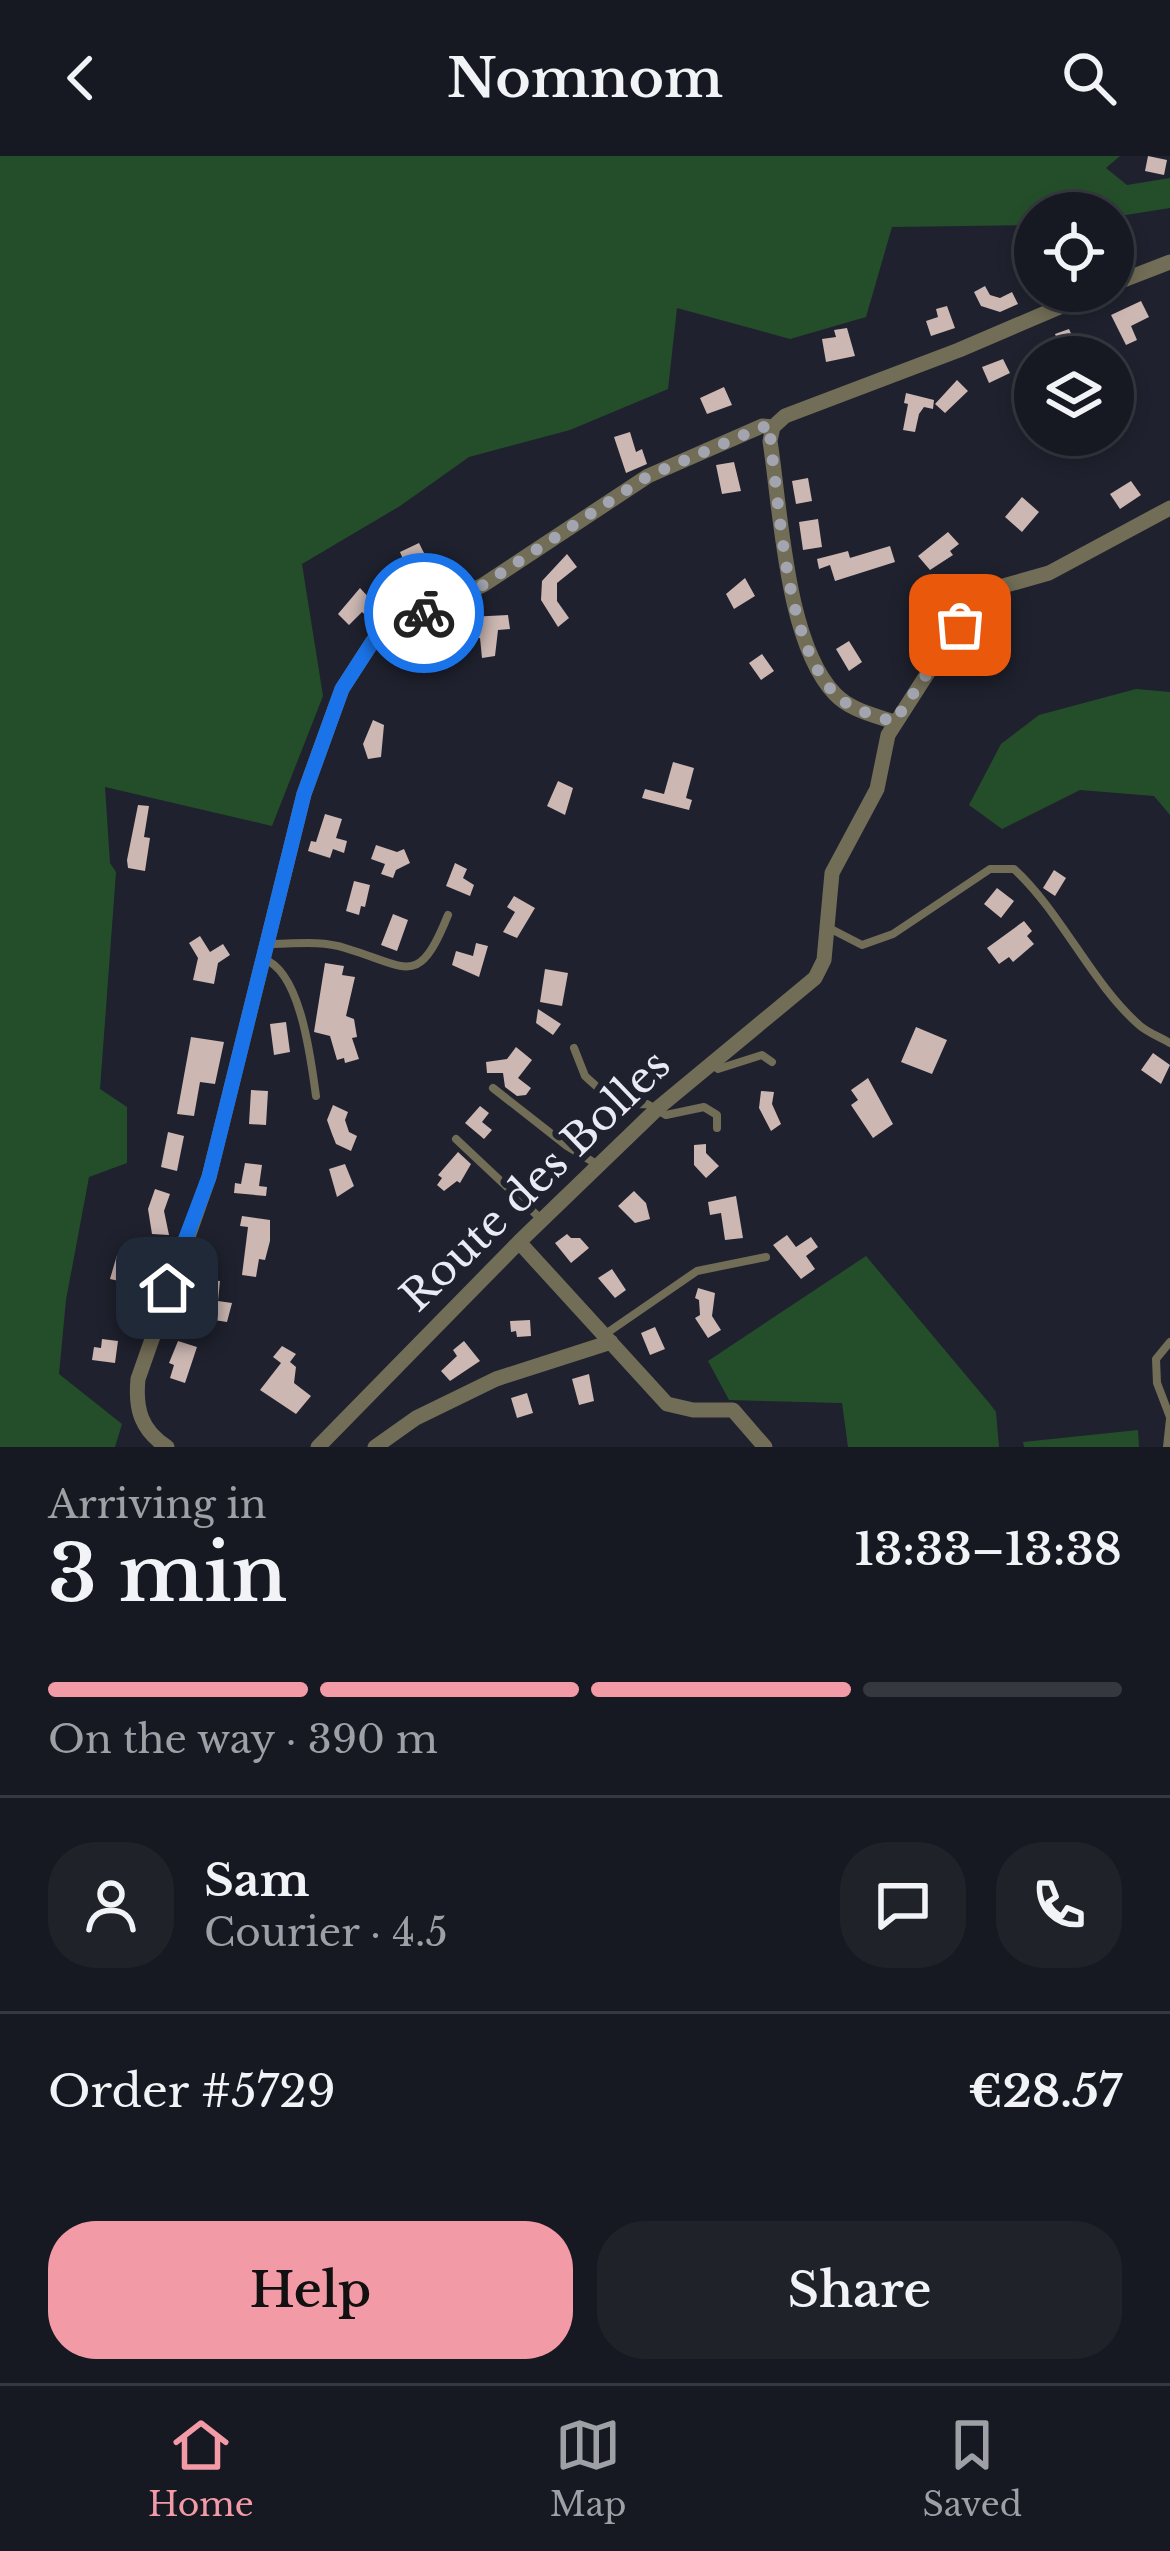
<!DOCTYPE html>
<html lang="en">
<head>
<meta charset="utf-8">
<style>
  :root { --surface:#171922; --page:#20222a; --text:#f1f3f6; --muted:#9ea0a5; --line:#363840; --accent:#f39aa7 }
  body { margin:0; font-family:"Libre Baskerville",serif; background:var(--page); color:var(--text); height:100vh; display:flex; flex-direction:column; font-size:45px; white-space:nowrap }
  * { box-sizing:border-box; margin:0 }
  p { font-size:39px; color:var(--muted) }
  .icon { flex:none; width:66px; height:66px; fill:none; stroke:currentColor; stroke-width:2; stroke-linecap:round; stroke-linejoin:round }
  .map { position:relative; height:1291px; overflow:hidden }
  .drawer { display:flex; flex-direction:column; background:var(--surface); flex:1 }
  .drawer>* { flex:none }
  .controls { position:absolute; left:1014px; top:36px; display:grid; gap:24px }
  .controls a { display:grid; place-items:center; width:120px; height:120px; border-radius:50%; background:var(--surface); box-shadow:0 6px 18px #0003,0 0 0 3px var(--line); font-size:60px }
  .pin { position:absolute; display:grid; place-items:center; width:102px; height:102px; color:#fff; margin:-51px; border-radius:24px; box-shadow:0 6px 18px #0006 }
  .courier { position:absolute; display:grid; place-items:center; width:120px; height:120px; margin:-60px; border:9px solid #1a73e8; border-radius:50%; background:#fff; color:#222; box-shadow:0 3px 15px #0007 }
  .overview em { font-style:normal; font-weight:600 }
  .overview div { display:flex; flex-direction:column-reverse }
  .overview { display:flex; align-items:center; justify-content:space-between; height:204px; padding:0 48px }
  h1 { font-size:78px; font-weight:600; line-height:90px }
  .bar { display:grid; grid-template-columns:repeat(4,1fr); gap:18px 12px; align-content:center; height:144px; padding:0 48px }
  .bar i { height:15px; border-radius:9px; background:var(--line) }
  .bar .selected { background:var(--accent) }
  .bar p { grid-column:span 4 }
  .line { display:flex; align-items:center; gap:30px; padding:0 48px; border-top:3px solid var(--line) }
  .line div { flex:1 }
  .round { display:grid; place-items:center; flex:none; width:126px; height:126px; border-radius:48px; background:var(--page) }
  .action { display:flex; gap:24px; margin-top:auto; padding:24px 48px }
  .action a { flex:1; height:138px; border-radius:48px; background:var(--accent); color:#111; font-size:48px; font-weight:600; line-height:138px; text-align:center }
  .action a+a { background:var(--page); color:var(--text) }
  header { display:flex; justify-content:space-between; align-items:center; height:156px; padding:0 48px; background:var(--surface); font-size:54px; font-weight:600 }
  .dock { display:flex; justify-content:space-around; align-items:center; height:168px; border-top:3px solid var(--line); background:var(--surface); font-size:33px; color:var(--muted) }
  .dock a { display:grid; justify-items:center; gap:6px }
  .dock .selected { color:var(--accent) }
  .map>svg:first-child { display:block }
  .green { fill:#244e2a }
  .building { fill:#ccb7b2 }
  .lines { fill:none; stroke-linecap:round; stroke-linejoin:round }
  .service { stroke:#726d56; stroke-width:8 }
  .minor { stroke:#726d56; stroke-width:15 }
  .done { stroke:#a2a4af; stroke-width:12; stroke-dasharray:0 21.6 }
  .route { stroke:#1a73e8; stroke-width:15 }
  .labels { text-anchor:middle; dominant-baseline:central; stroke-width:12; stroke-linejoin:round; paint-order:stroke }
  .street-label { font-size:42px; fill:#e9eaf4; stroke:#1f212e }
</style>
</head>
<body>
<header><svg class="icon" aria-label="back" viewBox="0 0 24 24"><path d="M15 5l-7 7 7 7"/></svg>Nomnom<svg class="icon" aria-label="search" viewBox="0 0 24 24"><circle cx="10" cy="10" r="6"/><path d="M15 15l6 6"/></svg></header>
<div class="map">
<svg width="1170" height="1291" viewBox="0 0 1170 1291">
  <rect width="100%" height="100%" fill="#1f212e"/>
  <path class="green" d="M0,0H1120L1106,12L1127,29L1170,22V52L1113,61V57H1035V69L892,71L866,161L790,183L677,152L668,233L570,274L469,301L400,350L302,408L323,540L272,670L105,631L110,707L116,716L100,933L127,951V1007L89,1021L66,1144L59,1218L122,1268L115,1291H0Z
    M1136,533L1170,536V659L1154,640L1080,634L1002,673L969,649L1001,588L1039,559Z
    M866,1100L990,1248L996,1256L999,1291H848L842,1247L729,1244L708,1205Z
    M1138,1274L1139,1291H1024L1023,1286Z"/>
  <path class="building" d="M1148,0L1167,4L1164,19L1145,15Z
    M985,130L990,139L1000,142L1012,136L1018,148L1000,156L981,150L974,136Z
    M1141,145L1149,161L1131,170L1137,184L1126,189L1111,159Z
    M947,150L955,172L931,180L926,165L938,161L936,153Z
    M847,172L855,200L826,206L822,183L836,181L834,174Z
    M1069,173L1076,188L1079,187L1085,201H1064L1055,178Z
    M1003,203L1010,217L989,227L982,211Z
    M957,224L968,235L945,257L935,248Z
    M724,231L732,249L707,258L700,242Z
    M906,237L934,244L933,253L924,251L919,258L915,276L903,274L908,248L904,247Z
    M630,276L636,296L642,293L647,308L626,317L614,281Z
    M734,306L741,335L722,338L716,309Z
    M808,322L812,345L796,348L792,325Z
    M1131,325L1141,339L1120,353L1110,338Z
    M1022,341L1039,356L1022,376L1005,361Z
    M818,363L822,391L803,394L799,366Z
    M948,376L959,388L950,395L953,399L930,414L918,400Z
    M419,387L435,419L432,431L422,427L413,413L408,415L400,396Z
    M890,390L895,406L835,425L830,409L819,413L817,403L848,395L850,402L843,404Z
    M567,398L577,411L557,427V445L569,462L558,471L541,444L542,425Z
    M745,422L755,440L734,453L726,438Z
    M360,432L384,458L374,467L362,456L349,469L338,458Z
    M508,459L510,473L498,474L495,500L482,502L480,482L471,483L469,461Z
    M849,485L862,506L849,515L836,493Z
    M762,498L774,515L761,524L749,507Z
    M373,564L384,569L381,601L368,603L363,588Z
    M673,606L694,612L686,642L692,644L689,654L642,642L645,633L664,638Z
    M558,625L573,632L565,659L547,650Z
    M138,649L149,650L144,681L150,682L145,715L128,712L127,704Z
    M325,658L342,663L336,682L347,685L344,697L333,693L330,702L308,695L311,685L316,686Z
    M376,689L397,696L404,693L410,707L396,714L393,722L381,718L385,708L371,703Z
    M455,707L467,713L463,722L474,729L470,740L446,730Z
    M1054,714L1066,722L1055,740L1043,732Z
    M354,725L370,729L365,751L361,750L359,759L346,755Z
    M997,732L1014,745L1001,762L984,748Z
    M514,740L535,752L517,782L503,776L515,756L507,751Z
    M393,758L408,764L397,795L381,789Z
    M1024,765L1032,775L1027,780L1034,788L1013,806L1009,801L999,808L987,792Z
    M200,780L210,796L223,788L230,799L218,807L214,828L193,824L198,802L189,787Z
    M476,787L488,790L479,821L452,809L456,795L473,800Z
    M325,807L344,810L342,819L355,821L346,860L354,863L357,881L352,882L359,903L345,907L344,902L337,904L330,880L314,876Z
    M545,813L568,817L562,850L540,846Z
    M538,853L561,868L553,879L536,867Z
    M286,866L290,896L274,899L270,868Z
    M916,871L947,884L932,918L901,906Z
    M191,881L224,886L215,928L200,926L194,960L177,958Z
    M516,891L532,904L518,922L531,932L526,939L517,940L505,931L503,917H487L486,906L507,903Z
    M1153,897L1170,909L1161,928L1141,914Z
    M868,922L893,968L873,982L851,949L858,944L851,934Z
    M251,934L268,935L266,969L249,968Z
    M761,935L774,936L772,948L781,968L771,975L759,952Z
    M333,949L348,956L345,964L349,976L357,980L351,995L336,988L332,978L327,964Z
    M480,950L489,957L482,966L492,974L484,983L465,967Z
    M168,976L184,980L177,1015L161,1011Z
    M706,988V997L719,1010L706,1022L694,1009V989Z
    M458,996L471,1008L460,1027L457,1025L444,1035L437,1029L442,1022L438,1019Z
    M245,1007L262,1009L259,1030L267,1031L266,1040L234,1037L235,1027L241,1028Z
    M345,1008L354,1030L337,1041L329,1013Z
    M155,1033L170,1038L164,1055L169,1079L152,1078L148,1053Z
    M634,1035L646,1047L650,1063L635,1067L618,1050Z
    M736,1040L743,1082L725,1084L721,1057L710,1059L708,1046Z
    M242,1060L270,1064V1085L265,1104L259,1103L256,1121L242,1119L248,1071L240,1070Z
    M567,1078L571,1082H580L589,1092L571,1107L555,1087Z
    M787,1079L796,1091L811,1081L818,1091L806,1100L815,1113L801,1123L773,1089Z
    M117,1099L135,1104L128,1127L110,1123Z
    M612,1113L626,1134L615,1142L598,1122Z
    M207,1124L220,1125L218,1145L232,1147L227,1166L214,1164L215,1155L194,1153L196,1141L200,1142L201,1134L206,1135Z
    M698,1132L715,1137L712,1160L721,1174L708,1182L695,1162L700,1159L699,1144L695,1142Z
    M530,1164L531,1180L517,1181L516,1175L511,1176L510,1165Z
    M655,1171L665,1193L650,1199L641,1177Z
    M102,1183L118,1185L115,1207L92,1204L94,1191L101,1192Z
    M178,1185L197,1191L185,1227L170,1222L174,1209L169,1207Z
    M464,1185L480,1205L450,1225L441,1215L457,1200L453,1194Z
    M282,1190L296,1198L290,1206L296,1211L294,1227L311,1240L296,1258L260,1234L281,1207L273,1201Z
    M589,1218L594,1245L579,1249L572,1223Z
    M527,1237L533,1257L517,1262L511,1242Z"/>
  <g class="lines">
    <path class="service" d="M829,772L862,789L893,778L990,713H1014C1061,756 1091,826 1138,868C1146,876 1160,881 1170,887
      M268,788C293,788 321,784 345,792C409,811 418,833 448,759
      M263,803C301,814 311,905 316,940
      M574,892L585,920L617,949L647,948L666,959L704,951L717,959V972
      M710,906L718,913L762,899L772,906
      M493,932L567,990L598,1009
      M456,983L542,1064
      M604,1179L697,1115L766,1101
      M1170,1186L1156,1203L1157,1227L1170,1261
      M1167,1291L1170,1263"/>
    <path class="minor" d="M1113,128L1170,106
      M894,566C874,559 850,554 835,538C786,487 781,356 770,285L773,271L785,260L959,194L1097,135
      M519,1086L667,1248L693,1254H733L765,1291
      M167,1291C141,1274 135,1253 138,1223L209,1021L304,638L342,533L373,485L392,471L483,429L648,320L762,270L773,271
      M318,1291L519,1086L658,952L815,822L824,804L832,717L877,633L888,579L974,445L989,434L1049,417L1170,352
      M375,1291L416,1262L496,1223L611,1186"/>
  </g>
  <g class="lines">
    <path class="done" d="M424,457L483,429L648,320L762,271H773L770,285C781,356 785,486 835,538C850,554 874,559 894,566L960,469"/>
    <path class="route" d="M167,1132L209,1021L304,638L342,533L373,485L392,471L424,457"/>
  </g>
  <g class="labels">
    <g class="street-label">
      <text transform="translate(535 1024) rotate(-44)">Route des Bolles</text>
    </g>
  </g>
</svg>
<div class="controls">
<a><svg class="icon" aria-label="locate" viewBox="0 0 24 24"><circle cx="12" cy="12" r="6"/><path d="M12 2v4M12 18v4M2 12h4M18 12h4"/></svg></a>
<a><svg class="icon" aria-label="layers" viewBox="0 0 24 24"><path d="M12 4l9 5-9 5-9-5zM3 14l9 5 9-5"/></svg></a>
</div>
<div class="pin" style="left:960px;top:469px;background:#ea580c"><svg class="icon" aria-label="bag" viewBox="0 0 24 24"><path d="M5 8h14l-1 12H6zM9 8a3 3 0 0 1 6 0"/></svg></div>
<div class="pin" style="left:167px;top:1132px;background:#1f2937"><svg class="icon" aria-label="home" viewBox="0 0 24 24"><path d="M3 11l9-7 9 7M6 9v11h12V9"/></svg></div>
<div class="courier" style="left:424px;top:457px"><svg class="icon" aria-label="bike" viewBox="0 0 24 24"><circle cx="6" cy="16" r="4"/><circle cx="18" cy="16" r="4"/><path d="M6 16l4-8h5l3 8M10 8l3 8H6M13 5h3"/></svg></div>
</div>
<section class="drawer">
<div class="overview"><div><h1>3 min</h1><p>Arriving in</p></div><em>13:33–13:38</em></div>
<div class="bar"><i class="selected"></i><i class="selected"></i><i class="selected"></i><i></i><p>On the way · 390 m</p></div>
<div class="line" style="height:216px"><a class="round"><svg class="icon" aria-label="person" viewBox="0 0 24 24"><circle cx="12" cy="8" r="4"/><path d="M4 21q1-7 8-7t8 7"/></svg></a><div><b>Sam</b><p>Courier · 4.5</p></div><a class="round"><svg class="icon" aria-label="chat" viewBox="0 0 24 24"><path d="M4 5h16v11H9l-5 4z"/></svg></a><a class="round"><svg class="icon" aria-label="phone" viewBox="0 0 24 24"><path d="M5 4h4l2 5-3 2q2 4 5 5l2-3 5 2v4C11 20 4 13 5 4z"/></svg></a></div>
<div class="line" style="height:156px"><div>Order #5729</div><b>€28.57</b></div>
<div class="action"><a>Help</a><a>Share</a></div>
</section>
<nav class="dock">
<a class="selected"><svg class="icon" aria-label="home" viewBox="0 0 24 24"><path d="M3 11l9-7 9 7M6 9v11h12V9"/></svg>Home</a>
<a><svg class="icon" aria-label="map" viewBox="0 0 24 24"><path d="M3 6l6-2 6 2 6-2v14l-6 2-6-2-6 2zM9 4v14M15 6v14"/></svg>Map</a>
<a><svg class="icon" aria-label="saved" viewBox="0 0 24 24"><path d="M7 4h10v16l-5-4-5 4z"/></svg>Saved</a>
</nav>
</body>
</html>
